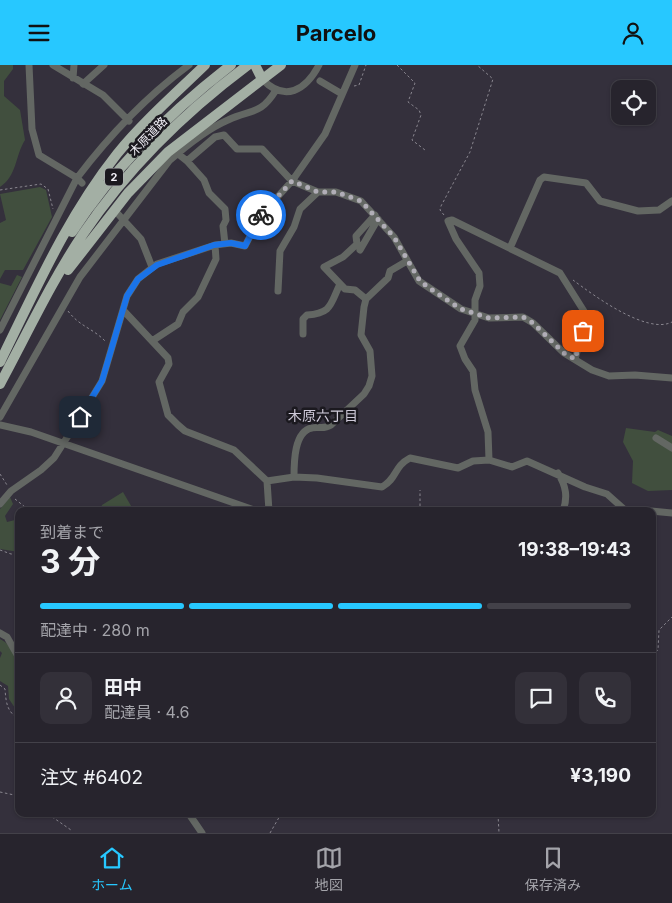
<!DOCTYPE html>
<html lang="ja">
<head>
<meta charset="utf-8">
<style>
  :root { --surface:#27242d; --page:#333039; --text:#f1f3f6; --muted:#a4a4aa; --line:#434149; --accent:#27c8ff }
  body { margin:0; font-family:Inter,"Noto Sans JP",sans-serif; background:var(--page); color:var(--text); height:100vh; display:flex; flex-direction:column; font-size:19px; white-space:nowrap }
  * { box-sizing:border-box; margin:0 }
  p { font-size:16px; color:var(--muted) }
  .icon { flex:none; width:28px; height:28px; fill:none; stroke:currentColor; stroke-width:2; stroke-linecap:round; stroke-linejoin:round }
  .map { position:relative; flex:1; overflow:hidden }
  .side { position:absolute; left:15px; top:442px; width:641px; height:310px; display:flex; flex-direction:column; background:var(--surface); border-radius:10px; box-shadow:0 1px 4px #0004,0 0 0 1px var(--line) }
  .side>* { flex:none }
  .fabs { position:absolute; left:611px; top:15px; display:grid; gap:10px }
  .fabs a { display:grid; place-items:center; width:45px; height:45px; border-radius:10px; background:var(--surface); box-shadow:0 1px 4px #0004,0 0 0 1px var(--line); font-size:25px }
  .pin { position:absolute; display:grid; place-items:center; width:42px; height:42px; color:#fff; margin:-21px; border-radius:10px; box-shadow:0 2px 8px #0006 }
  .courier { position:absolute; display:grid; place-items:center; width:50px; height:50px; margin:-25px; border:4px solid #1a73e8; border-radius:50%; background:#fff; color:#222; box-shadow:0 1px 6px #0007 }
  .headline em { font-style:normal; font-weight:700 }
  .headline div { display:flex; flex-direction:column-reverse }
  .headline { display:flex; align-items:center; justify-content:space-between; height:85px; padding:0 25px }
  h1 { font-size:32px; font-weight:700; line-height:38px }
  .bar { display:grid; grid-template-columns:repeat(4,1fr); gap:8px 5px; align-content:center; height:60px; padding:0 25px }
  .bar i { height:6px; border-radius:4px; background:var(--line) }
  .bar .selected { background:var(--accent) }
  .bar p { grid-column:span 4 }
  .line { display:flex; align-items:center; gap:12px; padding:0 25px; border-top:1px solid var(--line) }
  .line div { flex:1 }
  .round { display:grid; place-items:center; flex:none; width:52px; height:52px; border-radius:10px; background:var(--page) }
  header { display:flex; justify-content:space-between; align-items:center; height:65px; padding:0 25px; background:var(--accent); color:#111; font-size:22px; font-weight:700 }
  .menu { display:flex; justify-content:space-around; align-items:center; height:70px; border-top:1px solid var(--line); background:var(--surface); font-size:14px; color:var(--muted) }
  .menu a { display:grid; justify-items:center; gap:2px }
  .menu .selected { color:var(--accent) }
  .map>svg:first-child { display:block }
  .green { fill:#414f3e }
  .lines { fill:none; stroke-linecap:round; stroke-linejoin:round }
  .path { stroke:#89868f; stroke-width:1; stroke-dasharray:2.5 2.5; stroke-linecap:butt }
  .minor { stroke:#636763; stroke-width:7 }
  .highway { stroke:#a3afa4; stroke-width:10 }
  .done { stroke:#b1aeb7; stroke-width:5; stroke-dasharray:0 9 }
  .route { stroke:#1a73e8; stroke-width:6 }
  .labels { text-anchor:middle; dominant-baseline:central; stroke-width:5; stroke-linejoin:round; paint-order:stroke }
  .shield { fill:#1b191f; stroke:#b3b1b8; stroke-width:1 }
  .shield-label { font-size:11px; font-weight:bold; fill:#f4f2f9 }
  .street-label { font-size:12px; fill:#f4f2f9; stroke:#1b191f }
  .neighbourhood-label { font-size:14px; fill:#cec9d8; stroke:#1b191f }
</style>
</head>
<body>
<header><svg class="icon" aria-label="menu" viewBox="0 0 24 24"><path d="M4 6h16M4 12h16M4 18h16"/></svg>Parcelo<svg class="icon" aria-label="person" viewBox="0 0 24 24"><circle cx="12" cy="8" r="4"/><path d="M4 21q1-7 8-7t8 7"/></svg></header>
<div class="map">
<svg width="672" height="768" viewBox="0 0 672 768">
  <rect width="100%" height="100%" fill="#34303c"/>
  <path class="green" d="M0,0H13V4L4,16V31L20,45L25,75C15,91 17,111 0,122Z
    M40,122L46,125L52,152L23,205H5L0,214V158L6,155L0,129Z
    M17,210L22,212L0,255V218L11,221Z
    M626,363L655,367L658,365L672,371V425L648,426L632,418L633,396L623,377Z
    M123,427L134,446H100L102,440Z
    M10,432L13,439L5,451L7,457L19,454V487L0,484V444Z
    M0,574C24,585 19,627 19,649L9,634L8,621L0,616V593L2,588L0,586Z"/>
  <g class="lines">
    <path class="path" d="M397,0L415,18L408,37L419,45L421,50L412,75L425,85
      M354,21L359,20L366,0
      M0,125L41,119L48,124L53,144
      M444,150L440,145L441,141L470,87L493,14L477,0
      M573,215C593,230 647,270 672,257
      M68,246C80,262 93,263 106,277
      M0,409L7,420
      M15,434L30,446
      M420,446V425
      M0,485L11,489H19
      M652,590L658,585L659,565L672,552
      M0,620L5,624C6,638 7,647 19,654
      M0,727L19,731
      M48,749L71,765
      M498,749L499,768
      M270,768L281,749"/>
    <path class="minor" d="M29,0L32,64L39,90L77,113L82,118
      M53,0L103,30L129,56
      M73,13L74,0
      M262,14C285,38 306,25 319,0
      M320,16L342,29
      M83,19L104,0
      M177,88L187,96L215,72L224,70L237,84H262L292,116L318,127H336L361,136L394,172L419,216L461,244L489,253L523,252L533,258L564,288L592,305L609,311L635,310L672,313
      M187,96L204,115L209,128L225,144L226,155L223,161L225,179
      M118,149L141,174L152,202
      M510,183L540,115L544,112L586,118L600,136L638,146L659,145L672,136
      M360,185L378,154
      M278,226L280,186L294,162L300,144L318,127
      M366,234L355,225L345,224L324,202L343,192L357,179L356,171L375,150
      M123,245L168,293L169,299L159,317L168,350L178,360L185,366L234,385L267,416L269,446
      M0,265L77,113C109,71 147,31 189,0
      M303,269V254L307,250C332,248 330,240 340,219
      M152,276L178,259L183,247L198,232L216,194L215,180
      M0,352L80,212L169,96C186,81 207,64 228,55C251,44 260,51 276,25
      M0,360L31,367L257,446
      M656,373L672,383
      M489,395L488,367L475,325L473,306L465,294L460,281L475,255V235L480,221L479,208L456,174L448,156L452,155L560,208L587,251L575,294
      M558,408C566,421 568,432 563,446
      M294,412C294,398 294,366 312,363C319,361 323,365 331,360L364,329L369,321L372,311L370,286L361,270L364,242L366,234L388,213L390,206L407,196
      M267,416L294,412L317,413L382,422C398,413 393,402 410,393L458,403L473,396L489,395L512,402L527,396L585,422L607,429L625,445L636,446
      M0,439L11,426L41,405L54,393L80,352L102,316L127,231L138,214L157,199L215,180L231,178L245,181L261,150L292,116L325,69L355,0
      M651,446L672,448
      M0,568L7,572L19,593
      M189,749L202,768"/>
    <path class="highway" d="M255,0L262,14
      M72,167C114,103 170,47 231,0
      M68,205L128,128L168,87L281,0
      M0,297C35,226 67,152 117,89C143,57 175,29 205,0
      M0,319C27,269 51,217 83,169C127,104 185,47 248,0"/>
  </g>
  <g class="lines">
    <path class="done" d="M261,150L292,116L318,127H336L361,136L394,172L420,216L438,229L461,244L489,253L523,252L533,258L564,288L575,294L583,266"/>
    <path class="route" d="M80,352L102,316L127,231L138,214L157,200L214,180L231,178L245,181L261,150"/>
  </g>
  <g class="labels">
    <rect class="shield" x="105" y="103.5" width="18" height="17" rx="4"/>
    <g class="shield-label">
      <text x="114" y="112">2</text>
    </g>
    <g class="street-label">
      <text transform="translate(148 71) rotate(-46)">木原道路</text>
    </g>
    <g class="neighbourhood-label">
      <text x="323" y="350">木原六丁目</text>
    </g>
  </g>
</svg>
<div class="fabs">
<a><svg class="icon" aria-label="locate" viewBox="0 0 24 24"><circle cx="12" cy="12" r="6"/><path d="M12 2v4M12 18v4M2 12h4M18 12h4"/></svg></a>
</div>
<div class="pin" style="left:583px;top:266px;background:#ea580c"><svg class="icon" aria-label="bag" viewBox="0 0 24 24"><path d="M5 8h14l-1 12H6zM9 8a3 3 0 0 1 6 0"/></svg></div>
<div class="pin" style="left:80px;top:352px;background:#1f2937"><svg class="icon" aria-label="home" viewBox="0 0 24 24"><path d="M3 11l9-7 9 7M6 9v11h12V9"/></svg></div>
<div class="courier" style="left:261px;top:150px"><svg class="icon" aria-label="bike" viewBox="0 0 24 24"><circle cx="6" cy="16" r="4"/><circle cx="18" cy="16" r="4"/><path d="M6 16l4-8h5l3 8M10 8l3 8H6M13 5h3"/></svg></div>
<section class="side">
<div class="headline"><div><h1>3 分</h1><p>到着まで</p></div><em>19:38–19:43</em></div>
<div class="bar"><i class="selected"></i><i class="selected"></i><i class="selected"></i><i></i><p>配達中 · 280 m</p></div>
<div class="line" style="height:90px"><a class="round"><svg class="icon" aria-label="person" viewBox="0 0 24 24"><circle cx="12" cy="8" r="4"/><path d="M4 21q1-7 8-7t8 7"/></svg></a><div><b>田中</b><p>配達員 · 4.6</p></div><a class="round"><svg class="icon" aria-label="chat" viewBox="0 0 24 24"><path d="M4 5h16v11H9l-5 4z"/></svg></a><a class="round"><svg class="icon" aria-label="phone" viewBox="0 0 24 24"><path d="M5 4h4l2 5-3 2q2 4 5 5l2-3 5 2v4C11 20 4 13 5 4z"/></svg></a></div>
<div class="line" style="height:65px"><div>注文 #6402</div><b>¥3,190</b></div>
</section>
</div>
<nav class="menu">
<a class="selected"><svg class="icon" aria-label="home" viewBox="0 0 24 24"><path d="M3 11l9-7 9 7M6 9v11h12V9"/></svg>ホーム</a>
<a><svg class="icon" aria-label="map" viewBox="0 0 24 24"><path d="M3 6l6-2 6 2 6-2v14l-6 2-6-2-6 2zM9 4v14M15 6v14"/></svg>地図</a>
<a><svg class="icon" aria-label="saved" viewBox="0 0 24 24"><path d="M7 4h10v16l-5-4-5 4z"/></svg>保存済み</a>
</nav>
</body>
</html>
